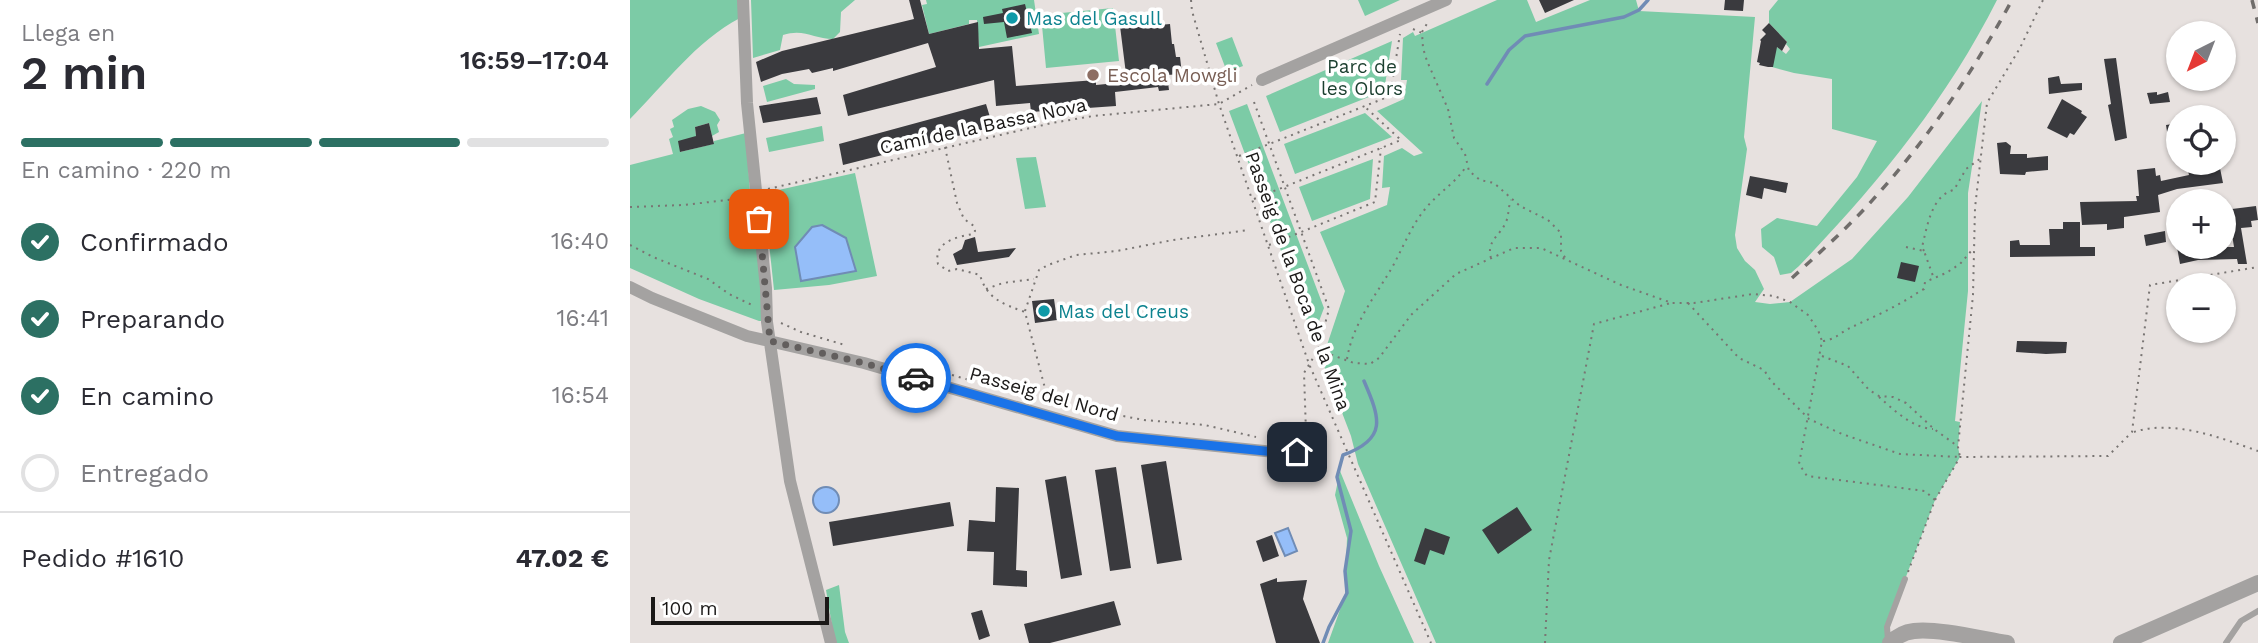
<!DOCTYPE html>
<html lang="es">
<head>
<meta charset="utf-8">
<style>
  :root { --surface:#fff; --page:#f2f2f3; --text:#2b2b33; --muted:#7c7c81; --line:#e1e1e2; --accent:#2c7063 }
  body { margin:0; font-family:"Work Sans",sans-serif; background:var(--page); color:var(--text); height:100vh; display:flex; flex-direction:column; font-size:26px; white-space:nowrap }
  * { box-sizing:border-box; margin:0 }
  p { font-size:23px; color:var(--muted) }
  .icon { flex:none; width:38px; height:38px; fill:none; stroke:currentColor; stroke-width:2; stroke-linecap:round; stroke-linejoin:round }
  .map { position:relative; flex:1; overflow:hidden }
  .panel { display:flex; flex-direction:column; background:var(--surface); width:630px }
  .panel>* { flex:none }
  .needle { width:46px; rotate:222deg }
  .fabs { position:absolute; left:1536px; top:21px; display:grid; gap:14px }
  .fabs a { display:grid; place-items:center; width:70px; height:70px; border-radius:50%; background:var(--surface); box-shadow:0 2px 5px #0004; font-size:35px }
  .scale { position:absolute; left:21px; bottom:18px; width:178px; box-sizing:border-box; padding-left:7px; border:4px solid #1a1817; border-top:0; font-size:19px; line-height:24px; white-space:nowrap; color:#1a1817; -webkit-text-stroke:5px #fff; paint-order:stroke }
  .pin { position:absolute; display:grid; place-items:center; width:60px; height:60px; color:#fff; margin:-30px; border-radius:14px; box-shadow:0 4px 10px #0006 }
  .courier { position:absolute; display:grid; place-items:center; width:70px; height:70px; margin:-35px; border:5px solid #1a73e8; border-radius:50%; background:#fff; color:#222; box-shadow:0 2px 9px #0007 }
  .headline em { font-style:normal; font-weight:600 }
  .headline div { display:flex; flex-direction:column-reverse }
  .headline { display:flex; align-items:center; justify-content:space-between; height:119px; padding:0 21px }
  h1 { font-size:46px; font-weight:600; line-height:52px }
  .bar { display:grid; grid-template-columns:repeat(4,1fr); gap:10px 7px; align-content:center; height:84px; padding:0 21px }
  .bar i { height:9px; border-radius:5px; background:var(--line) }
  .bar .current { background:var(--accent) }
  .bar p { grid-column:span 4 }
  .line { display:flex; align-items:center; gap:18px; padding:0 21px; border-top:2px solid var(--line) }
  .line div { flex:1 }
  ol { padding:0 21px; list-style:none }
  li { display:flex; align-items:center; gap:21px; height:77px }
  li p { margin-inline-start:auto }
  li .icon { padding:7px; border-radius:50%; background:var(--accent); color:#fff; stroke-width:4 }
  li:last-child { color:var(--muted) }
  li i { width:38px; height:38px; border:4px solid var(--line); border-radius:50% }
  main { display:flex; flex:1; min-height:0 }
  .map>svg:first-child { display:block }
  .green { fill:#7ccba6 }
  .water { fill:#95bef9; stroke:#708cb5; stroke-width:2 }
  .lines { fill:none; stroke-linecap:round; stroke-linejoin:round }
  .stream { stroke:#708cb5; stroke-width:3.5 }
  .building { fill:#3a3a3e }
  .path { stroke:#797573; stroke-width:2; stroke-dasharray:2 5; stroke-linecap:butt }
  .service { stroke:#a4a2a1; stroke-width:6 }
  .minor { stroke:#a4a2a1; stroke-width:12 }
  .tertiary { stroke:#a4a2a1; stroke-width:16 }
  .rail { stroke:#706d6b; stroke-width:3.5; stroke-dasharray:9 9; stroke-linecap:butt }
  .done { stroke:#625e5d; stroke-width:7; stroke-dasharray:0 12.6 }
  .route { stroke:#1a73e8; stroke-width:9 }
  .culture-dot { fill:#0f9aa8; stroke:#fff; stroke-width:2.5 }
  .education-dot { fill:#8d6e63; stroke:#fff; stroke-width:2.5 }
  .labels { text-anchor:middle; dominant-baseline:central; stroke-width:7; stroke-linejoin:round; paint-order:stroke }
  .culture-label { font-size:19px; fill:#0d838f; stroke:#fff; text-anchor:start }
  .park-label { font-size:19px; fill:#1b3f2f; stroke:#fff }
  .education-label { font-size:19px; fill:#785e54; stroke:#fff; text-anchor:start }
  .street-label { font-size:19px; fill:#1a1817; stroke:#fff }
</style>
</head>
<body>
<main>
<section class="panel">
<div class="headline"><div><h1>2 min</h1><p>Llega en</p></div><em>16:59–17:04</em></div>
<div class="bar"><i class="current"></i><i class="current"></i><i class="current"></i><i></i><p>En camino · 220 m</p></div>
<ol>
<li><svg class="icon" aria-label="check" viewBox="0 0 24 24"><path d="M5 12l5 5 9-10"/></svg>Confirmado<p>16:40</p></li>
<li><svg class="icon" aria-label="check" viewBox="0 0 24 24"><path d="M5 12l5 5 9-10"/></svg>Preparando<p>16:41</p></li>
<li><svg class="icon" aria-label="check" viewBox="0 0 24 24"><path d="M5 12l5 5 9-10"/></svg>En camino<p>16:54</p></li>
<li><i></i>Entregado</li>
</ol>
<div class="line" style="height:91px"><div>Pedido #1610</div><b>47.02 €</b></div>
</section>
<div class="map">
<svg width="1628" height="643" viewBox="0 0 1628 643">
  <rect width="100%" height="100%" fill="#e7e1df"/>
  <path class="green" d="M0,0H110V18C66,41 34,85 0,119Z
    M121,0H225L211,12L210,32L203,39C184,39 174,28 153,35L150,50L123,58Z
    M296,0H404L409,34L349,47L347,20H339V24L299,34L292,5L297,4Z
    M728,0H770L735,16Z
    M867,0H897L906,22L960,0H1006L1009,11L1125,17L1114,137L1117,149L1105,235L1107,248L1115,261L1125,270L1134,289L1125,302L1140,304L1160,302L1222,259L1278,197L1352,101L1338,193V291L1325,421L1330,422L1328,447L1330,457L1305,500L1257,627L1258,643H806L728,464L721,436L691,358L696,348L715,291L690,232L757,205L760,187L752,188L754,156L772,148L784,156L793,153L747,111L774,99L777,80H771L773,38L783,32L785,36Z
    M1148,0H1367C1316,101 1247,185 1169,266L1161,273L1150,275L1144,257L1132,247L1131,229L1147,218L1187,226L1227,177L1247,141L1202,129V79L1164,73L1142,67L1141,51L1147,47L1156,54L1160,49L1156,44L1157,42L1139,23V11Z
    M483,8L489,61L416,68L411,15Z
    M602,37L613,66L597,72L586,43Z
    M762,41L754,91L650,132L636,96Z
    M156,79L164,84L185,85V89L137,102L133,86Z
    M617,104L694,308L683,337L599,111Z
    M71,106L85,112L90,120L87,125L89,132L82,136L79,123L65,127L66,136L50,152L83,144L84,141L116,133L120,192L131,260L132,321H129L69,299L0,268V165L43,154L39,139L43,137L40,129L44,127L42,120L58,109Z
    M735,113L762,137L665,174L654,144Z
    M192,126L194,141L139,152L136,138Z
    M406,157L416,207L395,209L386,158Z
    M743,159L740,199L682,221L669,187Z
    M225,173L247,276L199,285L144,290L134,196L144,191Z
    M710,471L749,566L784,643H698L715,596L717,538L705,495Z
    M209,585L215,632L219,643H205L196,590Z"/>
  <path class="water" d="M192,225L216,238L226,271L171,281L165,247L182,227Z
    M183 500a13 13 0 1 1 26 0a13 13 0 1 1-26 0Z
    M658,528L667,551L655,556L645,533Z"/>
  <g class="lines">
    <path class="stream" d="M857,84L879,50L895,36L994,17L1009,10L1018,0
      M693,643L699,627L717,593L715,571L721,531L707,477L713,455C758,439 750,418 734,381"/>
  </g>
  <path class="building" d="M279,0H290L299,34L348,22L349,49L382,46L386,86L466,80V85L497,82L490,26L506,24L508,27L540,24L542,44H544L546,57H550L552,74L537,75L539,90L529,91L528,87L485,92L486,106L401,112L400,103L366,106L364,80L218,116L213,95L306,67L298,43L203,71V68L182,73L179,69L152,74L131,82L126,62L152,51L284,19Z
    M909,0H944L915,13Z
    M1095,0H1114L1113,11L1094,10Z
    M395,4L402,33L377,38L374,22L354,24L353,17L373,13L372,9Z
    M1139,23L1157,42L1152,51L1147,47L1143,67H1138L1129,65L1130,63L1127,62L1131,41L1130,40L1136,34L1132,30Z
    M1486,58L1497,138L1485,141L1478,105L1481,104L1474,59Z
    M1429,76L1431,84L1452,83V90L1419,94L1418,78Z
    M1527,92V95L1538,92L1540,102L1520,104L1517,93Z
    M187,97L191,114L133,123L129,106Z
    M1432,99L1452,111L1451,113L1457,117L1444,135L1440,133L1437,138L1417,128Z
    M356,104L363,127L213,165L209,144Z
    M79,123L84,144L50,152L48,141L66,136L65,127Z
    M1549,123V142L1539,144L1536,125Z
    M1376,142L1381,146L1380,154H1397V158L1418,156V170L1396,172L1395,175L1370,174L1367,143Z
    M1556,163H1589L1593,183L1547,189L1528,195L1530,212L1494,217V228L1477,230V224L1452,225L1450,202L1507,201L1506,196H1509L1507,170L1525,168L1526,176L1530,175L1531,181L1559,175Z
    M1120,176L1158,183L1156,193L1134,188L1132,199L1116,195Z
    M1626,206L1628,220L1621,221L1622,227L1611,228L1617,264H1608L1607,259L1568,260L1550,264L1547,247H1604L1600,222L1594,223V210Z
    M1433,222H1450V247H1465V256L1380,257V241L1389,240L1390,245H1420L1419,229H1433Z
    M1535,231L1536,242L1516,246L1514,235Z
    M345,237L348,252L386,248L379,257L327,265L323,254L332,249L335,240Z
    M1271,262L1289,266L1285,282L1267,278Z
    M424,299L427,320L405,323L402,301Z
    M1387,341L1437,342L1436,353L1416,354L1386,352Z
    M536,461L552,560L527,564L511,465Z
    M486,467L501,568L480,571L465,470Z
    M436,476L452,575L431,579L415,480Z
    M366,487L389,488L386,570L397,571V587L363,585L364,552L337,551L339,520L365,522Z
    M320,502L324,526L203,546L199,522Z
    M887,507L902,530L868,554L852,530Z
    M795,528L820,537L814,555L800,550L795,565L784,561Z
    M642,535L649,556L633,562L626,541Z
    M647,578V582L677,580L673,599L690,643H646L630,584Z
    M484,601L491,625L420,643H399L394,624Z
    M352,610L360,636L349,640L341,613Z"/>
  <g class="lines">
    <path class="path" d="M561,0L562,11L589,104L679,364L801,643
      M783,29L792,33L793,48L797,61L818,109L824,138L835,154L839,171L850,180L864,183L890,206L918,220L931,233V251L937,261
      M792,32L798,22
      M624,102L699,309L688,350L674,373L676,432L675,443
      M315,147L327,203L334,219L344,226L345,231L343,234C326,237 303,242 308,264L318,271L327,269L350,275C357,299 373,304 395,312L417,396L423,404
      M609,156L760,96L770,34
      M138,189L422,123L463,116L589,104L622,85
      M624,199L771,140L735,107
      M0,207L53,205L116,198
      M0,245L23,257L78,279L99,294L124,306
      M639,245L745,202L751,148
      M1276,247L1294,251L1303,276
      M1294,251L1292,247C1297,228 1301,195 1324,190L1336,169L1351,158
      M861,258C856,241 870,236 876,222C879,215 878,207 881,200
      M356,289L373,283L404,279
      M1058,303L1109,358L1134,370L1141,381L1179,419L1212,434L1270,454L1330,457L1328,447L1343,295L1345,208L1357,103L1390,48L1413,0
      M395,311L409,270L418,265L446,255L487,251L543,240L619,230
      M151,323L171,332L215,345
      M1193,341C1206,339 1207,335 1218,329C1236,320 1256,312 1274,301C1281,298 1286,293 1294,289L1295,282L1316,273L1330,264L1342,250
      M688,350L724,363L740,364L749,358L781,315L826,274L884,248H911L991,285L1042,303H1064L1123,294L1144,296L1160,302L1178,315L1188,330L1192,341L1169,464L1177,476L1295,491L1305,500
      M1192,356L1218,366L1239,390L1249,396L1263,397L1276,403L1304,429L1326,445
      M717,359C723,322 746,296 764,264C774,245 783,223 796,208C809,192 826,183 837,165
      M322,375L360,386
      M1249,397C1264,410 1282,428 1303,429
      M438,408L461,410L514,420L575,425L626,437
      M1504,432C1543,419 1591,438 1628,451
      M1278,572L1305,500L1330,457L1478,456L1502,432L1520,285L1628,267
      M915,643L919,560L964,324L1041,303"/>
    <path class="service" d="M1258,640L1257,627L1275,579
      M1596,643L1611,621L1628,611"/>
    <path class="minor" d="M113,0L117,103L136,288L137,322L160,481L201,643
      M632,80L816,0
      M0,287L22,298L117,336L234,363L487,436L654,453L667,452"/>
    <path class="tertiary" d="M1260,643C1266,637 1275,632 1284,631C1307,628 1352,639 1377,643
      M1491,643L1628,583"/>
    <path class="rail" d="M1622,0L1628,23
      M1162,278C1191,251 1221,225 1247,195C1300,136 1344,70 1382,0"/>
  </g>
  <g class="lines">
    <path class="done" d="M129,219L140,341L234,363L286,378"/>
    <path class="route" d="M286,378L487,436L654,453L667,452"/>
  </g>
  <g class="culture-dot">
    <circle cx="382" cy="18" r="7"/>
    <circle cx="414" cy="311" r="7"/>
  </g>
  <circle class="education-dot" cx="463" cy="75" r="7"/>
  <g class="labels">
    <g class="culture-label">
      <text x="396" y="18">Mas del Gasull</text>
      <text x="428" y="311">Mas del Creus</text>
    </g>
    <g class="park-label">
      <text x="732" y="66">Parc de<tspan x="732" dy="22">les Olors</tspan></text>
    </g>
    <g class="education-label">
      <text x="477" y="75">Escola Mowgli</text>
    </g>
    <g class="street-label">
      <text transform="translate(353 126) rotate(-12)">Camí de la Bassa Nova</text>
      <text transform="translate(668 281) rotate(70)">Passeig de la Boca de la Mina</text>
      <text transform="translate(414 394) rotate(16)">Passeig del Nord</text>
    </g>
  </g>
</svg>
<div class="fabs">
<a><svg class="needle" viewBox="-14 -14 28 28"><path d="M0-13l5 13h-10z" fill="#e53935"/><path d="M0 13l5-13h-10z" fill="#7c7c81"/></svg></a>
<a><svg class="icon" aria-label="locate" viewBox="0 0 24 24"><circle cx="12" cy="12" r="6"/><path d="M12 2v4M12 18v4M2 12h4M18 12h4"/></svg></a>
<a>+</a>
<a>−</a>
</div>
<div class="scale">100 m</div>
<div class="pin" style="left:129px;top:219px;background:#ea580c"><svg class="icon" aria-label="bag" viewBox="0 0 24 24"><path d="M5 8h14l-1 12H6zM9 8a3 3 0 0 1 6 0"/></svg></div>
<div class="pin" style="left:667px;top:452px;background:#1f2937"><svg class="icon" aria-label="home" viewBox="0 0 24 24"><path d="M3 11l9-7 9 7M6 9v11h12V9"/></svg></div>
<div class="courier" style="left:286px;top:378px"><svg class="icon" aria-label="car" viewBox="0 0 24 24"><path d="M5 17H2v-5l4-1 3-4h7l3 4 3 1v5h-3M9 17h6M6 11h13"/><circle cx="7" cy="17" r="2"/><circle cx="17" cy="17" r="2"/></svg></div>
</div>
</main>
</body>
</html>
